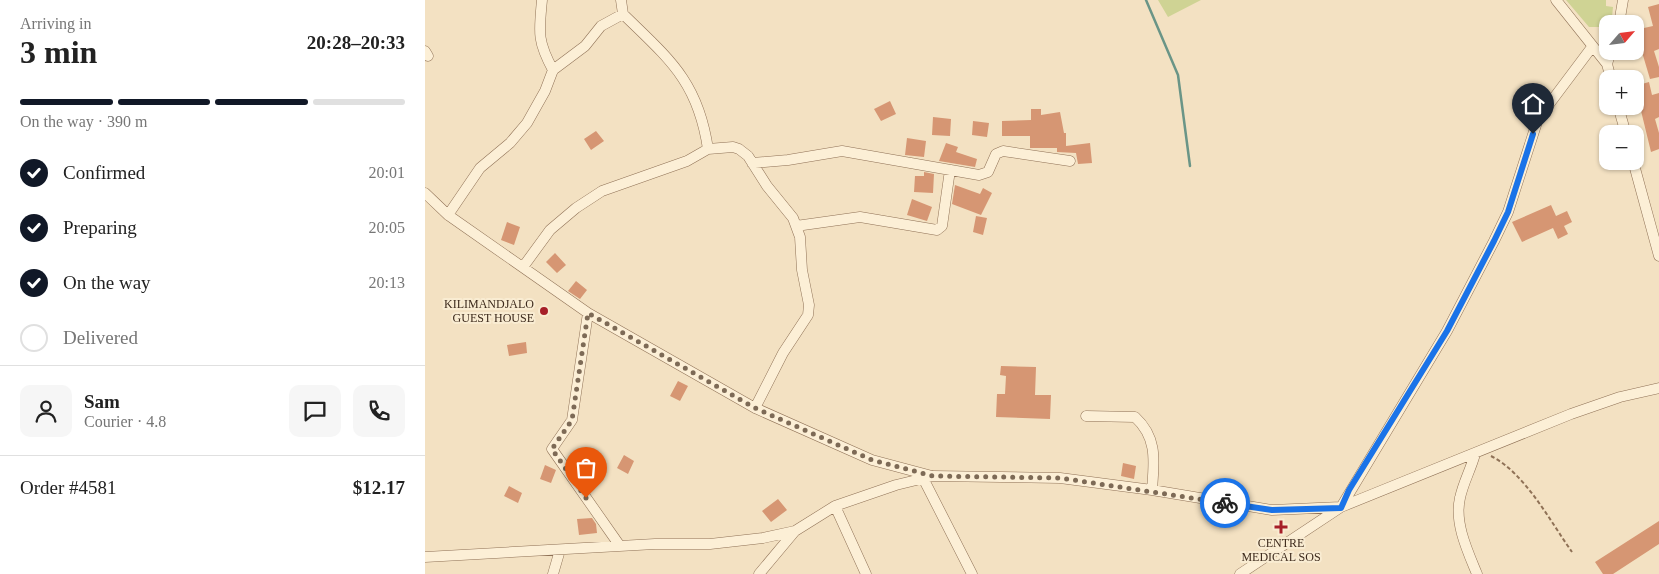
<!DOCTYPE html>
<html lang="en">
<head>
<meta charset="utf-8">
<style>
  :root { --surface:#fff; --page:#f6f6f6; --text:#222; --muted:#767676; --line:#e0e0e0; --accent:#111827 }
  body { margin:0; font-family:"Times New Roman",serif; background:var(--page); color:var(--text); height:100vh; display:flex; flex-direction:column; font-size:19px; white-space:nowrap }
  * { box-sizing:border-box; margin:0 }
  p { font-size:16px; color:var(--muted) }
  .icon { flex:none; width:28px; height:28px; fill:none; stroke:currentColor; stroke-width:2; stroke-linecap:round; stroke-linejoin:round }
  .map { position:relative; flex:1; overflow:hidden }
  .side { display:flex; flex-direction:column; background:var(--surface); width:425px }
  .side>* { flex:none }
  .needle { width:32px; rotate:62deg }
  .buttons { position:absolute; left:1174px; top:15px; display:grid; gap:10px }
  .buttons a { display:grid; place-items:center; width:45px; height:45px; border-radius:10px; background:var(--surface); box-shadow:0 1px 4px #0004; font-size:25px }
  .pin { position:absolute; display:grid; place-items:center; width:42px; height:42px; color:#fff; margin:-51px -21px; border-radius:50% 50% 50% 0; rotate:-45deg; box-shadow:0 0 5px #0007 }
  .pin .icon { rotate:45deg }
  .courier { position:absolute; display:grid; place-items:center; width:50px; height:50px; margin:-25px; border:4px solid #1a73e8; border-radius:50%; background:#fff; color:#222; box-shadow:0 1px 6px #0007 }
  .overview em { font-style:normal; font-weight:700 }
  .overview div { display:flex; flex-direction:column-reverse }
  .overview { display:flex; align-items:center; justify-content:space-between; height:85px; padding:0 20px }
  h1 { font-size:32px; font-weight:700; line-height:38px }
  .bar { display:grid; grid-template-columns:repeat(4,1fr); gap:8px 5px; align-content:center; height:60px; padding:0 20px }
  .bar i { height:6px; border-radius:4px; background:var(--line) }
  .bar .active { background:var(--accent) }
  .bar p { grid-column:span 4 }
  .line { display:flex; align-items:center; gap:12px; padding:0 20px; border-top:1px solid var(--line) }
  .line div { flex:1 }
  .round { display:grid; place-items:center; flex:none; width:52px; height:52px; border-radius:10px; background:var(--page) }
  ol { padding:0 20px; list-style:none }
  li { display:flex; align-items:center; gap:15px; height:55px }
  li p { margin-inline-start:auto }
  li .icon { padding:5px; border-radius:50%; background:var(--accent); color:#fff; stroke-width:4 }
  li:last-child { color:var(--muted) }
  li i { width:28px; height:28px; border:2px solid var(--line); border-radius:50% }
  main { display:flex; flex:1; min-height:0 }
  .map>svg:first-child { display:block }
  .green { fill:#cfd394 }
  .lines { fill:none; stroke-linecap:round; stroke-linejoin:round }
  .stream { stroke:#6a9587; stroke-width:2.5 }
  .building { fill:#d69673 }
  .minor-casing { stroke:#8f7156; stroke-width:11 }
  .path { stroke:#8f7156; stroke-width:2; stroke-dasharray:4 2.5; stroke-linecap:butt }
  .minor { stroke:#fcefd6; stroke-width:10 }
  .done { stroke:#7d6a56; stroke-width:5; stroke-dasharray:0 9 }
  .route { stroke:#1a73e8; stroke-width:6 }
  .poi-dot { fill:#a61f28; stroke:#f9ecd2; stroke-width:2 }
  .labels { text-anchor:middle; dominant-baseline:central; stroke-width:4; stroke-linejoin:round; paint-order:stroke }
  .poi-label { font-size:12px; fill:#3d2a1c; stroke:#f9ecd2; text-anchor:end }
</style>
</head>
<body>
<main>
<section class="side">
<div class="overview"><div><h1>3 min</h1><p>Arriving in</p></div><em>20:28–20:33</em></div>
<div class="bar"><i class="active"></i><i class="active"></i><i class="active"></i><i></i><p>On the way · 390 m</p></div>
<ol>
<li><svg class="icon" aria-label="check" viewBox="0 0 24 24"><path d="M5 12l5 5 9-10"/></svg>Confirmed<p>20:01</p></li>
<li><svg class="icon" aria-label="check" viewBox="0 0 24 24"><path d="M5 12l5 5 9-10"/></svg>Preparing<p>20:05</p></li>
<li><svg class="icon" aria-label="check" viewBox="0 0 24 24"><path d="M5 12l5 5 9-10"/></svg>On the way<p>20:13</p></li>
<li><i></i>Delivered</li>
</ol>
<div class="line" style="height:90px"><a class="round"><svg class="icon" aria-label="person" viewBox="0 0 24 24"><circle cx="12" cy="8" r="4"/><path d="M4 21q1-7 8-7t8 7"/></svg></a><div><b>Sam</b><p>Courier · 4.8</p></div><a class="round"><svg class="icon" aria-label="chat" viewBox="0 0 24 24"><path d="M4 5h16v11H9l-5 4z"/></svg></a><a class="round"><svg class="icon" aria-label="phone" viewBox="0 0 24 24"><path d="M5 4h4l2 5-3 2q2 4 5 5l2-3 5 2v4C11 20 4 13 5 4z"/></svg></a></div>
<div class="line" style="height:65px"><div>Order #4581</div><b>$12.17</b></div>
</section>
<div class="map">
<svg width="1234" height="574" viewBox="0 0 1234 574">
  <rect width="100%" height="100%" fill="#f3e1c2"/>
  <path class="green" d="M733,0H776L743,17Z
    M1141,0H1181V6L1188,7L1187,17L1178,27H1164Z"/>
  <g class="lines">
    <path class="stream" d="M721,0L753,75L765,166"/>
  </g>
  <path class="building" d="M1234,4V49L1229,51L1234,67V77L1225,79L1214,42L1210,43V30L1228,26L1223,7Z
    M1224,82L1227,95L1234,93V117L1230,119L1234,133V149L1226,152L1210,86Z
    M465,101L471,114L456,121L449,109Z
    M606,109H616V115L635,112L639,133H641V146L665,143L667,163L653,164L651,153L632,152V148H605V136H577V121L606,120Z
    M508,117L526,119L525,136L507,135Z
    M548,121L564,123L562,137L547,135Z
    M171,131L179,141L166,150L159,139Z
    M482,138L501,141L499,157L480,155Z
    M521,143L533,147L531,152L552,159L550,167L514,161Z
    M499,172L509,174L508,193L489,192L490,176H499Z
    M530,185L555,194L558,188L567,193L556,215L527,204Z
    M487,199L507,207L502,221L482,215Z
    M1126,205L1131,216L1142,211L1147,222L1139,226L1143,234L1133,239L1128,228L1097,242L1087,222Z
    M551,216L562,218L558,235L548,232Z
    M82,222L95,227L89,245L76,240Z
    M130,253L141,265L132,273L121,262Z
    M151,281L162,290L155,299L143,291Z
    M101,342L102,353L84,356L82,345Z
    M576,366L611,367L610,395H626L625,419L571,417L572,394H580L581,376L575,375Z
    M253,381L263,386L255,401L245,396Z
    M199,455L209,461L203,474L192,468Z
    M698,463L711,466L709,479L696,476Z
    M120,465L131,470L126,483L115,479Z
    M84,486L97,493L93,503L79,496Z
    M353,499L362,510L346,522L337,511Z
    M167,518L171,524L172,533L154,535L152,519Z
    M1234,521V544L1188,574H1178L1170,562Z"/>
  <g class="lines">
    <defs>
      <path id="minor" d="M117,0C114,32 112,41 128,70
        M196,0L198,14
        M1131,0L1182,64L1186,79
        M1194,24L1198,0
        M0,51L3,56
        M1182,64L1186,51
        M1193,106L1201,134
        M1208,161L1234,256
        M327,163L363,160L417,151L554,175L563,172L571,154L578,151L645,161
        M0,193L23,215L163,313L330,408L447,460L507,476
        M23,215L55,168L85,143L102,123L120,91L128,70L160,46L176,26L198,14C244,59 273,81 283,149
        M371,226L435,217L512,230L517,226L525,170
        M98,267L125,230L151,208L177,191L262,161L283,149L308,147L314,149L323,156L342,186L368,218L375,237L377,270L384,305L383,315L358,353L330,408
        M163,313L147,420L127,449L195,546
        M661,416L710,417C733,438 729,462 727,490
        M1050,454C1046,469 1038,483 1035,498C1029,523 1043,552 1052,574
        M498,478L547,574
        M410,506L441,574
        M0,557L230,544H285L338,538L370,531L410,506L471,485L508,476L635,478L727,490L847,510L916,507L1022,331L1069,241L1083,212L1113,119L1167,47
        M128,574L135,550
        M334,574L370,531
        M815,574L916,507L1146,414L1195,397L1234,388"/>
    </defs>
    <use href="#minor" class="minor-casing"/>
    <path class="path" d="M1066,456C1100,473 1125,521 1147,552"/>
    <use href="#minor" class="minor"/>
  </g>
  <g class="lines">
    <path class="done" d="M161,498L127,449L147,420L163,313L330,408L447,460L508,476L635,478L800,503"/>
    <path class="route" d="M800,503L847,510L916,508L924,490L1022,331L1069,241L1083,212L1108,134"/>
  </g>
  <g class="poi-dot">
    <circle cx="119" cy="311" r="5"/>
    <path d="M853.5 519.5h5v5h5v5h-5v5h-5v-5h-5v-5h5z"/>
  </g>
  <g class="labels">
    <g class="poi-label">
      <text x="109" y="304">KILIMANDJALO<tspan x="109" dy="14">GUEST HOUSE</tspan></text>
      <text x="856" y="543" text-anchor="middle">CENTRE<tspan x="856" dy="14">MEDICAL SOS</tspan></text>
    </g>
  </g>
</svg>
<div class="buttons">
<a><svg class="needle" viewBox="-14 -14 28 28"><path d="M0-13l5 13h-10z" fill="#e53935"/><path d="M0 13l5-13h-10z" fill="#767676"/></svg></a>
<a>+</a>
<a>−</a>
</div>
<div class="pin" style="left:161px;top:498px;background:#ea580c"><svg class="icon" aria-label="bag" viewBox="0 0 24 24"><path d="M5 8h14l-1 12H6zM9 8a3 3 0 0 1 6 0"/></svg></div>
<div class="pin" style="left:1108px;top:134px;background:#1f2937"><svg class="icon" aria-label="home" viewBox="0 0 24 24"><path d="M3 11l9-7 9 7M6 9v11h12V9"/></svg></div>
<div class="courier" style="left:800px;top:503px"><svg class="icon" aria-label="bike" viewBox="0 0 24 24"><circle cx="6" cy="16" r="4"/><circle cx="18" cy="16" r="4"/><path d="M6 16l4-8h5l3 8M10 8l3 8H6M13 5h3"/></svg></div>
</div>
</main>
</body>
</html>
